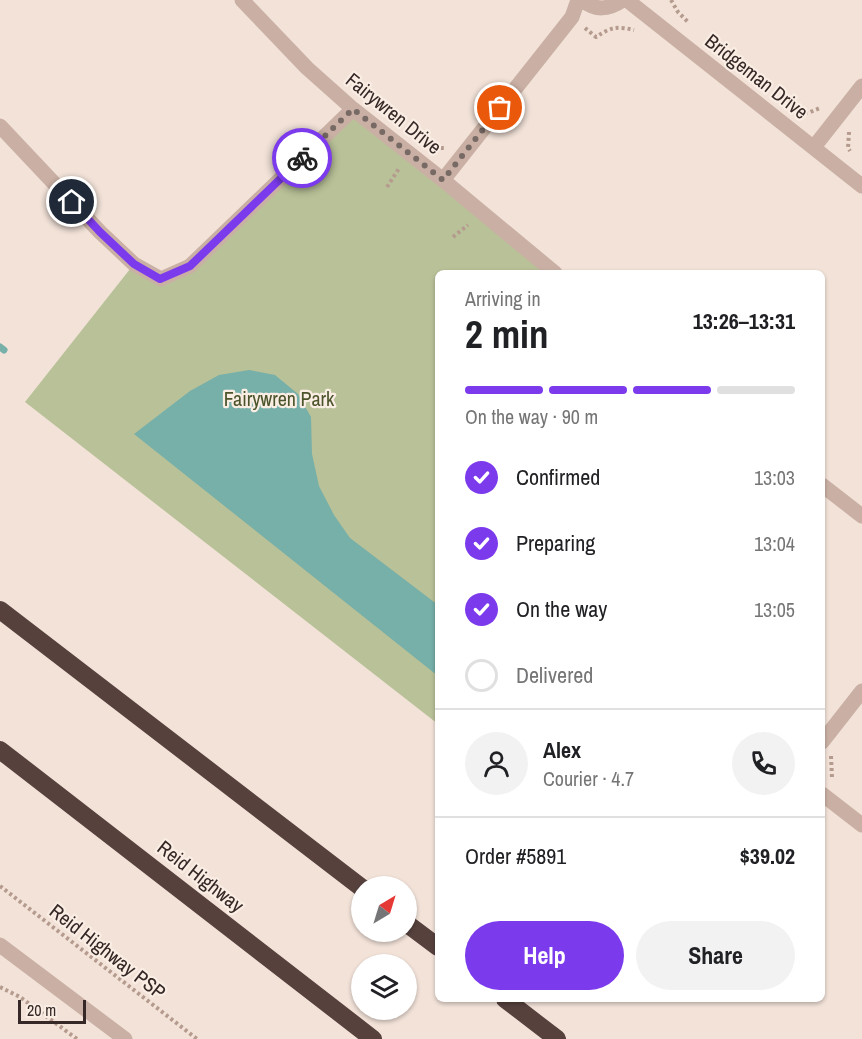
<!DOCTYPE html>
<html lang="en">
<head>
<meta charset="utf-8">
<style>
  :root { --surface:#fff; --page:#f2f2f2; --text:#202124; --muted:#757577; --line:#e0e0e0; --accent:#7c3aed }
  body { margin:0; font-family:"Archivo Narrow",sans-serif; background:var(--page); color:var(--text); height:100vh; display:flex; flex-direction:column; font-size:22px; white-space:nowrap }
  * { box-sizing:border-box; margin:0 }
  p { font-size:20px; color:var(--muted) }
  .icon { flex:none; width:33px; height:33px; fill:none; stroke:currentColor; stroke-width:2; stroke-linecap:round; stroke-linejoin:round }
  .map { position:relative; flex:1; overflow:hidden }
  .sheet { position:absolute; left:435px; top:270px; width:390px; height:732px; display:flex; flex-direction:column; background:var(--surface); border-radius:9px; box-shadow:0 2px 4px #0004 }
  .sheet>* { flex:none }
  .needle { width:39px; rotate:38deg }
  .controls { position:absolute; left:351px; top:876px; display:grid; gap:12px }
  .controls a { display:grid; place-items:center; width:66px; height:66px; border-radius:50%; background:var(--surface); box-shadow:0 2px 4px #0004; font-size:30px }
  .scale { position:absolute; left:18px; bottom:15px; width:68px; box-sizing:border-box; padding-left:6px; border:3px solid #352826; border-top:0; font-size:16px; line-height:21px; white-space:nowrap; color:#352826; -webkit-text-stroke:4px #f9ede4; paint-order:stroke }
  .pin { position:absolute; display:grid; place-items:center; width:51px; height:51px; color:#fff; margin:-26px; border:3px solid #fff; border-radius:50%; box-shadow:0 2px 6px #0007 }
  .courier { position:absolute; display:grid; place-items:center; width:60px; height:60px; margin:-30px; border:4px solid #7c3aed; border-radius:50%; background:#fff; color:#222; box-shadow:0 2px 8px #0007 }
  .headline em { font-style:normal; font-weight:700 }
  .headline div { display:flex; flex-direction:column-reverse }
  .headline { display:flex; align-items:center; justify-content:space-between; height:102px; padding:0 30px }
  h1 { font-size:39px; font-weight:700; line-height:45px }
  .bar { display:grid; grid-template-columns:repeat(4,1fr); gap:9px 6px; align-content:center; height:72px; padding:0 30px }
  .bar i { height:8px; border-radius:4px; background:var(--line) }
  .bar .on { background:var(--accent) }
  .bar p { grid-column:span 4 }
  .line { display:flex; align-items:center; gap:15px; padding:0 30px; border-top:2px solid var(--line) }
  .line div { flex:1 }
  .round { display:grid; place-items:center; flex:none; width:63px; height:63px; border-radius:32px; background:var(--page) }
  ol { padding:0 30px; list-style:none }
  li { display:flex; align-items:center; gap:18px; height:66px }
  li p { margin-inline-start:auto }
  li .icon { padding:6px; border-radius:50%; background:var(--accent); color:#fff; stroke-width:4 }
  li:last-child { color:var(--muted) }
  li i { width:33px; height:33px; border:3px solid var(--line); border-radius:50% }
  .action { display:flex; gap:12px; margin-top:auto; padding:12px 30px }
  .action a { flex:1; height:69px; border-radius:36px; background:var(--accent); color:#fff; font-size:24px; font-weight:700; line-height:69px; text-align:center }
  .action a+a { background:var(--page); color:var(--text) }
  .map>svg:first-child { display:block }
  .green { fill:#b9c198 }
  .water { fill:#77afa9 }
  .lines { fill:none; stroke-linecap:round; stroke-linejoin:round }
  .stream { stroke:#77afa9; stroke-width:7 }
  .path { stroke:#b59a8e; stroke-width:4; stroke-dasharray:3 3; stroke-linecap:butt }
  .minor { stroke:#cab0a4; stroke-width:15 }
  .motorway { stroke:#56413d; stroke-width:18 }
  .done { stroke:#776964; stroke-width:6; stroke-dasharray:0 10.8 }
  .route { stroke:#7c3aed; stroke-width:8 }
  .labels { text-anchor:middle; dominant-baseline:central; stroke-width:4.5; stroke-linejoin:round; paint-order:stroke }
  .street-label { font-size:20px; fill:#352826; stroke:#f9ede4 }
  .park-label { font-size:20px; fill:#4a5329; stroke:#f9ede4 }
</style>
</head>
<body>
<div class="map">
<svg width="862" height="1039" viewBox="0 0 862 1039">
  <rect width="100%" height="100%" fill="#f2e2d8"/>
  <path class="green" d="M353,109L555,273H438V724L25,402L134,264L161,279L190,266Z"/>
  <path class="water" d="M249,370L275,375L298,394L311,417L312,454L319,486L334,515L350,538L438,605V676L134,434L190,391L219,375Z"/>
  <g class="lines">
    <path class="stream" d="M0,347L4,350"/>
    <path class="path" d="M671,0L678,12L689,23
      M585,28L596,37C611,27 617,26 634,30
      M799,111L808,113L820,108
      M849,132L848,148L850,151
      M430,144L436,148H445
      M387,187L400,167
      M453,237L468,225
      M831,756L832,778
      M0,886L197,1039
      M0,987L20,997L77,1039"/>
    <path class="minor" d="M242,0L307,68L353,109L443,180L555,273
      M582,0C596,11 608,10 623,0
      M627,0L862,186
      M0,126L100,232L134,264L161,279L190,266L353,109
      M814,147L862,86
      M443,180L572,17L578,0
      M822,485L862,516
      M822,742L862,691
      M822,794L862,825
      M0,945L125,1039"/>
    <path class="motorway" d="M0,610L362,888
      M0,750L373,1039
      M406,923L438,947
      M505,999L557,1039"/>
  </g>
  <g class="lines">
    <path class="done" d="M302,158L353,109L443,180L500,108"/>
    <path class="route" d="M72,202L100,232L134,264L160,279L190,266L302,158"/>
  </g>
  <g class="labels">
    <g class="street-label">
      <text transform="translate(757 76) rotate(38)">Bridgeman Drive</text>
      <text transform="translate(394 113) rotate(39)">Fairywren Drive</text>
      <text transform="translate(201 876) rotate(38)">Reid Highway</text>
      <text transform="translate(108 951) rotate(38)">Reid Highway PSP</text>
    </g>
    <g class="park-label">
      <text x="279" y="398">Fairywren Park</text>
    </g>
  </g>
</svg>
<div class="controls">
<a><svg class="needle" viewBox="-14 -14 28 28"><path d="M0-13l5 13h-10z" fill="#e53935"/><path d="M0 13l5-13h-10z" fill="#757577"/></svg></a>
<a><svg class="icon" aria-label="layers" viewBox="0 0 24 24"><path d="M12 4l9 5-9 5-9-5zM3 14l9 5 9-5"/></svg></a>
</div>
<div class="scale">20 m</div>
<div class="pin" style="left:500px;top:108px;background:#ea580c"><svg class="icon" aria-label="bag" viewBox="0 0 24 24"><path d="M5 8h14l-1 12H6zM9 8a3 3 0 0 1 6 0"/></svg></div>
<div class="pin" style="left:72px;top:202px;background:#1f2937"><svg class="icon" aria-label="home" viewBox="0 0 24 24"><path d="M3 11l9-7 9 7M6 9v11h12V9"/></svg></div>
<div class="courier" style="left:302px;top:158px"><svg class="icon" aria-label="bike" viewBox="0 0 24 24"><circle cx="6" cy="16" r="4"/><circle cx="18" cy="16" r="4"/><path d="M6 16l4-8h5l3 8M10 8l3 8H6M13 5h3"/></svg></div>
<section class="sheet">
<div class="headline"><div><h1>2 min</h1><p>Arriving in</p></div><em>13:26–13:31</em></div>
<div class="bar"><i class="on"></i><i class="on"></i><i class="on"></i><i></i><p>On the way · 90 m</p></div>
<ol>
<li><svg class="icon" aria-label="check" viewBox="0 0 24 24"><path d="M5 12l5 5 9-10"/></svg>Confirmed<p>13:03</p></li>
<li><svg class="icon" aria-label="check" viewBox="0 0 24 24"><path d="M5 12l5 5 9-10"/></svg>Preparing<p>13:04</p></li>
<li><svg class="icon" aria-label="check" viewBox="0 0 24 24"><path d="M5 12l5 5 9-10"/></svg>On the way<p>13:05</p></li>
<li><i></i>Delivered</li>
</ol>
<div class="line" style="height:108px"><a class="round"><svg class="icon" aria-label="person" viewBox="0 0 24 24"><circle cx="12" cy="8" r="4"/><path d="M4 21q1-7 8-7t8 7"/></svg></a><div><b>Alex</b><p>Courier · 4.7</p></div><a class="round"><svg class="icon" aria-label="phone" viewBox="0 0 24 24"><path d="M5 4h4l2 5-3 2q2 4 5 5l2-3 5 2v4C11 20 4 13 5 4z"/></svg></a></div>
<div class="line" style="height:78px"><div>Order #5891</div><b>$39.02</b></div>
<div class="action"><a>Help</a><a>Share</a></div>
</section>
</div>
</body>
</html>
